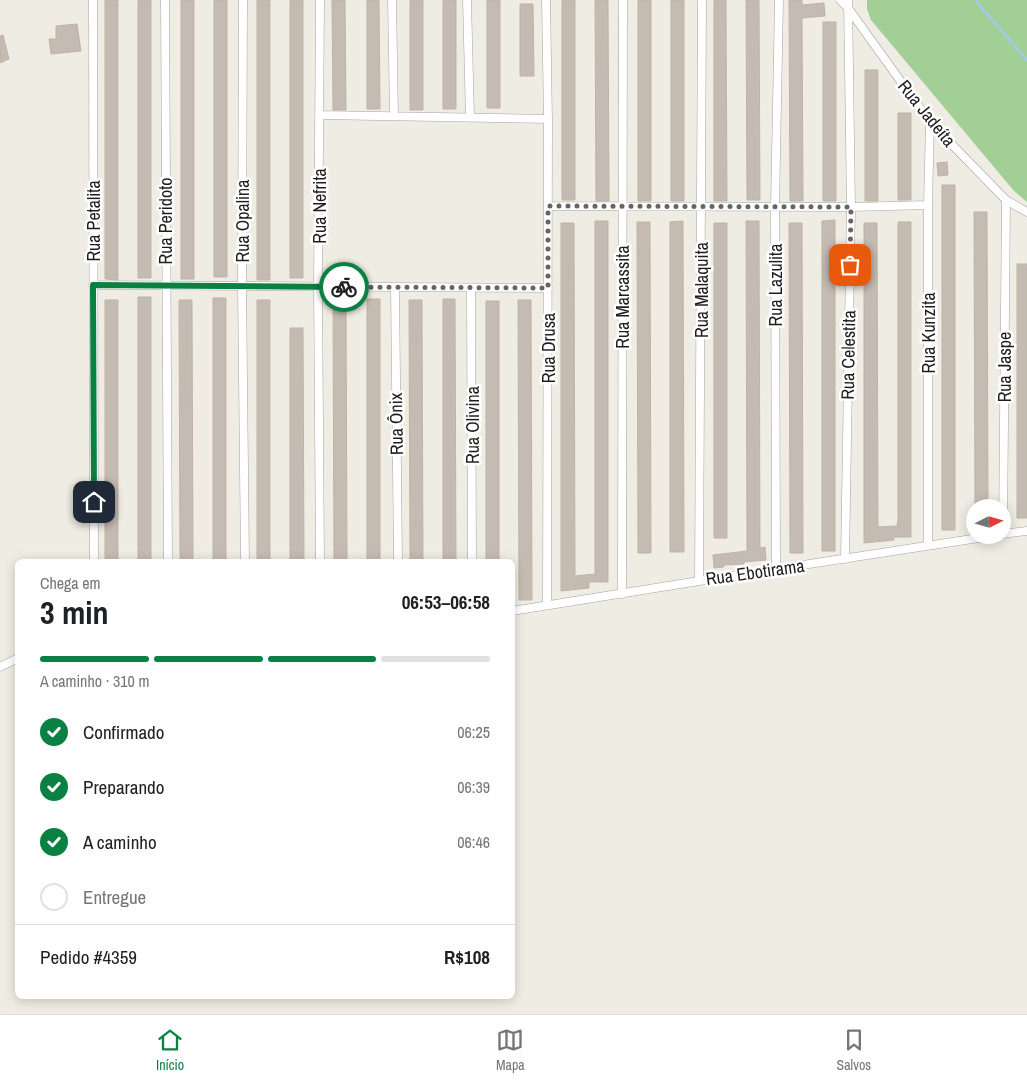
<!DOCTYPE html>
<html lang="pt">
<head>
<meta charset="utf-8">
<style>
  :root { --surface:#fff; --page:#f6f6f6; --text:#202124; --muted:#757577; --line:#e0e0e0; --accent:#0b8043 }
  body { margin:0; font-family:"Archivo Narrow",sans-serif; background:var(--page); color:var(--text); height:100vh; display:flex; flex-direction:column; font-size:19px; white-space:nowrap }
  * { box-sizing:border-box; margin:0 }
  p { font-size:16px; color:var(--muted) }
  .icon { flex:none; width:28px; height:28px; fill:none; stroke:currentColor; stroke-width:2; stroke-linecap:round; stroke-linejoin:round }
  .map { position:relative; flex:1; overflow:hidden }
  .details { position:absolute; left:15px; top:559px; width:500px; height:440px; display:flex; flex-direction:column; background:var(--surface); border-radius:8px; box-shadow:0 2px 12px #0003 }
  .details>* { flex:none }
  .needle { width:32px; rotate:84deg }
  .controls { position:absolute; left:966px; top:499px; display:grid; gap:10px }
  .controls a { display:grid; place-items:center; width:45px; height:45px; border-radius:50%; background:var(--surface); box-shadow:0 2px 12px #0003; font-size:25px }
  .pin { position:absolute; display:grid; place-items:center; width:42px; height:42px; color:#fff; margin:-21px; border-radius:10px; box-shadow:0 2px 8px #0006 }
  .courier { position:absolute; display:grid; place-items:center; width:50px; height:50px; margin:-25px; border:4px solid #0b8043; border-radius:50%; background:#fff; color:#222; box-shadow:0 1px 6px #0007 }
  .overview em { font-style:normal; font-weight:800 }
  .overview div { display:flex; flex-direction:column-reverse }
  .overview { display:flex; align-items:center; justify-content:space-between; height:85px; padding:0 25px }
  h1 { font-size:32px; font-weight:800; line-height:38px }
  .bar { display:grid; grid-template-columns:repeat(4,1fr); gap:8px 5px; align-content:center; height:60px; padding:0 25px }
  .bar i { height:6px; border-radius:4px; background:var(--line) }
  .bar .current { background:var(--accent) }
  .bar p { grid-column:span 4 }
  .line { display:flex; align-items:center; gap:12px; padding:0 25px; border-top:1px solid var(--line) }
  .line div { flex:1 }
  ol { padding:0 25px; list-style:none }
  li { display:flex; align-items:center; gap:15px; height:55px }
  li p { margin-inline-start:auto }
  li .icon { padding:5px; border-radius:50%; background:var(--accent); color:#fff; stroke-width:4 }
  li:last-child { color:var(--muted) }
  li i { width:28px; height:28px; border:2px solid var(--line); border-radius:50% }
  .dock { display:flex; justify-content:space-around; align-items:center; height:70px; border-top:1px solid var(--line); background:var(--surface); font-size:14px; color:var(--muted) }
  .dock a { display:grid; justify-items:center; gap:2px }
  .dock .current { color:var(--accent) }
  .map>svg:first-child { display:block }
  .forest { fill:#a2cf96 }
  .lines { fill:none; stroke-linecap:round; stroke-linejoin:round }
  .stream { stroke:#a1cbde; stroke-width:3 }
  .building { fill:#c4bbb2; stroke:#c1b3a5 }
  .minor-casing { stroke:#a4a4a4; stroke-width:9 }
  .minor { stroke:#fff; stroke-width:8 }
  .done { stroke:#666562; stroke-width:5; stroke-dasharray:0 9 }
  .route { stroke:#0b8043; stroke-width:6 }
  .labels { text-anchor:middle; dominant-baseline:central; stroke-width:5; stroke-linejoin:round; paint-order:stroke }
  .street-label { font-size:18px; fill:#1d1d1d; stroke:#fff }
</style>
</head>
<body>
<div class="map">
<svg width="1027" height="1014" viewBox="0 0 1027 1014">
  <rect width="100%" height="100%" fill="#efece3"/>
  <path class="forest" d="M867,0H1027V202L1014,191L871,20L867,9Z"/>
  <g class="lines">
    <path class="stream" d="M975,0L1027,60"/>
  </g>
  <path class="building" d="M105,0H118V280L105,279Z
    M138,0H151V278H138Z
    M181,0H194V279H181Z
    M214,0H227V277H214Z
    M257,0H270V280H257Z
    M290,0H303V278H290Z
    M332,0H345L346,110H333Z
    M367,0H379L380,109H367Z
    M410,0H423V110H410Z
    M443,0H456V109H443Z
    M487,0H500V108H487Z
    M562,0H575V200H562Z
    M595,0H608L609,201H596Z
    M638,0H651V201H638Z
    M671,0H684V201H671Z
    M714,0H726L727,201H714Z
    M746,0H759L760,200H747Z
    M789,0H802V5L824,3L825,16L802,18L803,201H790Z
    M520,4H533L534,76H520Z
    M823,22H836V201H823Z
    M77,24L81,51L51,54L49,39H56V26Z
    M3,35L9,59L0,63V36Z
    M865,70H878V201H865Z
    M898,113H911V200H898Z
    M947,162L948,175L938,176L937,163Z
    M942,185H955V530H942Z
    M974,212H987L988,508H975Z
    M835,220V551H822V221Z
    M595,221H608V582H589V588L561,591V223H574L575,576L595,574Z
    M683,221L684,552H670V222Z
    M746,221H759L760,548L765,547L766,560L744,562V564L724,565V567L714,568L713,555L747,551Z
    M637,222H650L651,553H638Z
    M898,222H911V537H894V540L864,543V223H877L878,527L897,526L898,519Z
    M714,223H727V538H714Z
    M789,223H802L803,553H790Z
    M1017,264H1027V518H1017Z
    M138,297H151V561H138Z
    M213,298H226V561H213Z
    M367,299H380V561H367Z
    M443,299H455L456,561H443Z
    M105,300H118V561H105Z
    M179,300H192L193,561H180Z
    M257,300H270V561H257Z
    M333,300H346L347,561H334Z
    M409,300H422L423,561H410Z
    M518,300H531L532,600H519Z
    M486,301H499V561H486Z
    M290,328H303L304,561H290Z"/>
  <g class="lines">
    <defs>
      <path id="minor" d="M93,0L94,561
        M165,0L168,561
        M243,0L242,286L245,561
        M392,0L394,116
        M467,0L470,118
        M546,0L548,119L547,605
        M840,0L848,8L930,122L1006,200L1027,212
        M319,115L548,119
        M548,206L851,207L928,205
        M93,285L548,288
        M395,287L398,561
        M471,288L472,561
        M1002,534L1027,531
        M1003,534L1006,200
        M928,545V205L930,122
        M845,559L851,207L848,0
        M320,561L318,287L320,0
        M776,570L775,207L779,0
        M699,581L702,0
        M622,594L623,0
        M512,611L699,581L998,535
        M0,667L18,658"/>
    </defs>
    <use href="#minor" class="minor-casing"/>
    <use href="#minor" class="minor"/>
  </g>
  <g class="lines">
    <path class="done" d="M344,287L548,288V206L851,207L850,265"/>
    <path class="route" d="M94,502L93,285L344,287"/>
  </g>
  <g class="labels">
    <g class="street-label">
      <text transform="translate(927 113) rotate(51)">Rua Jadeíta</text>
      <text transform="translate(319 206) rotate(-90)">Rua Nefrita</text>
      <text transform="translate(93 221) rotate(-90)">Rua Petalita</text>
      <text transform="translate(165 221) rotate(-90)">Rua Peridoto</text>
      <text transform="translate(242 221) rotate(-90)">Rua Opalina</text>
      <text transform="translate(775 285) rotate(-90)">Rua Lazulita</text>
      <text transform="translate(701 290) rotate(-90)">Rua Malaquita</text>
      <text transform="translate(622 297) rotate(-90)">Rua Marcassita</text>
      <text transform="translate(928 333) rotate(-90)">Rua Kunzita</text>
      <text transform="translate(548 348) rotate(-90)">Rua Drusa</text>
      <text transform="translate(848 355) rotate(-89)">Rua Celestita</text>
      <text transform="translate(1004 367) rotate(-90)">Rua Jaspe</text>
      <text transform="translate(396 424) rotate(-91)">Rua Ônix</text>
      <text transform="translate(472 425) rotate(-90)">Rua Olivina</text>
      <text transform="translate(755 572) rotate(-8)">Rua Ebotirama</text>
    </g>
  </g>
</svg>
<div class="controls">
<a><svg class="needle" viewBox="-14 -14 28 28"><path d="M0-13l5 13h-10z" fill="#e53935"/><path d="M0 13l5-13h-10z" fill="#757577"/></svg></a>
</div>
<div class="pin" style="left:850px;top:265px;background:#ea580c"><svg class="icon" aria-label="bag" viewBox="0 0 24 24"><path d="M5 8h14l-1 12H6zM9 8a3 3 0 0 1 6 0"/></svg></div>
<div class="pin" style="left:94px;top:502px;background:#1f2937"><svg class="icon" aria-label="home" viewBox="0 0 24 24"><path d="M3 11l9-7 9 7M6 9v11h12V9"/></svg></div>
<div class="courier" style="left:344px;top:287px"><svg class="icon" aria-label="bike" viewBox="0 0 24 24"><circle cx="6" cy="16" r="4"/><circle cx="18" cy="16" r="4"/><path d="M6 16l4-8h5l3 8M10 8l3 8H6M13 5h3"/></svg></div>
<section class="details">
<div class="overview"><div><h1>3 min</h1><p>Chega em</p></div><em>06:53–06:58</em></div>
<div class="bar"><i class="current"></i><i class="current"></i><i class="current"></i><i></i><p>A caminho · 310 m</p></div>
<ol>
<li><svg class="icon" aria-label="check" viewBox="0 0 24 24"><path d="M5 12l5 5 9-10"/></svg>Confirmado<p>06:25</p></li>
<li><svg class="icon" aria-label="check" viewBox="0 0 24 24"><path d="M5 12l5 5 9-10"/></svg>Preparando<p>06:39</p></li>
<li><svg class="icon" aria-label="check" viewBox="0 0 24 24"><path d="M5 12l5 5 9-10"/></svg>A caminho<p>06:46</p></li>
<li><i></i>Entregue</li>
</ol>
<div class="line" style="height:65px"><div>Pedido #4359</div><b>R$108</b></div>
</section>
</div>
<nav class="dock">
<a class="current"><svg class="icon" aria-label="home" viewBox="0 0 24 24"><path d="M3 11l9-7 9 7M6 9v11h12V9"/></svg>Início</a>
<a><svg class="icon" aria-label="map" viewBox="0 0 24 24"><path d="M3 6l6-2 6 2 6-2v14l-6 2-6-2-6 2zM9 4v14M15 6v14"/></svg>Mapa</a>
<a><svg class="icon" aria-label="saved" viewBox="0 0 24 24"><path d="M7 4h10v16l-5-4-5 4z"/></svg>Salvos</a>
</nav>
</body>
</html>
